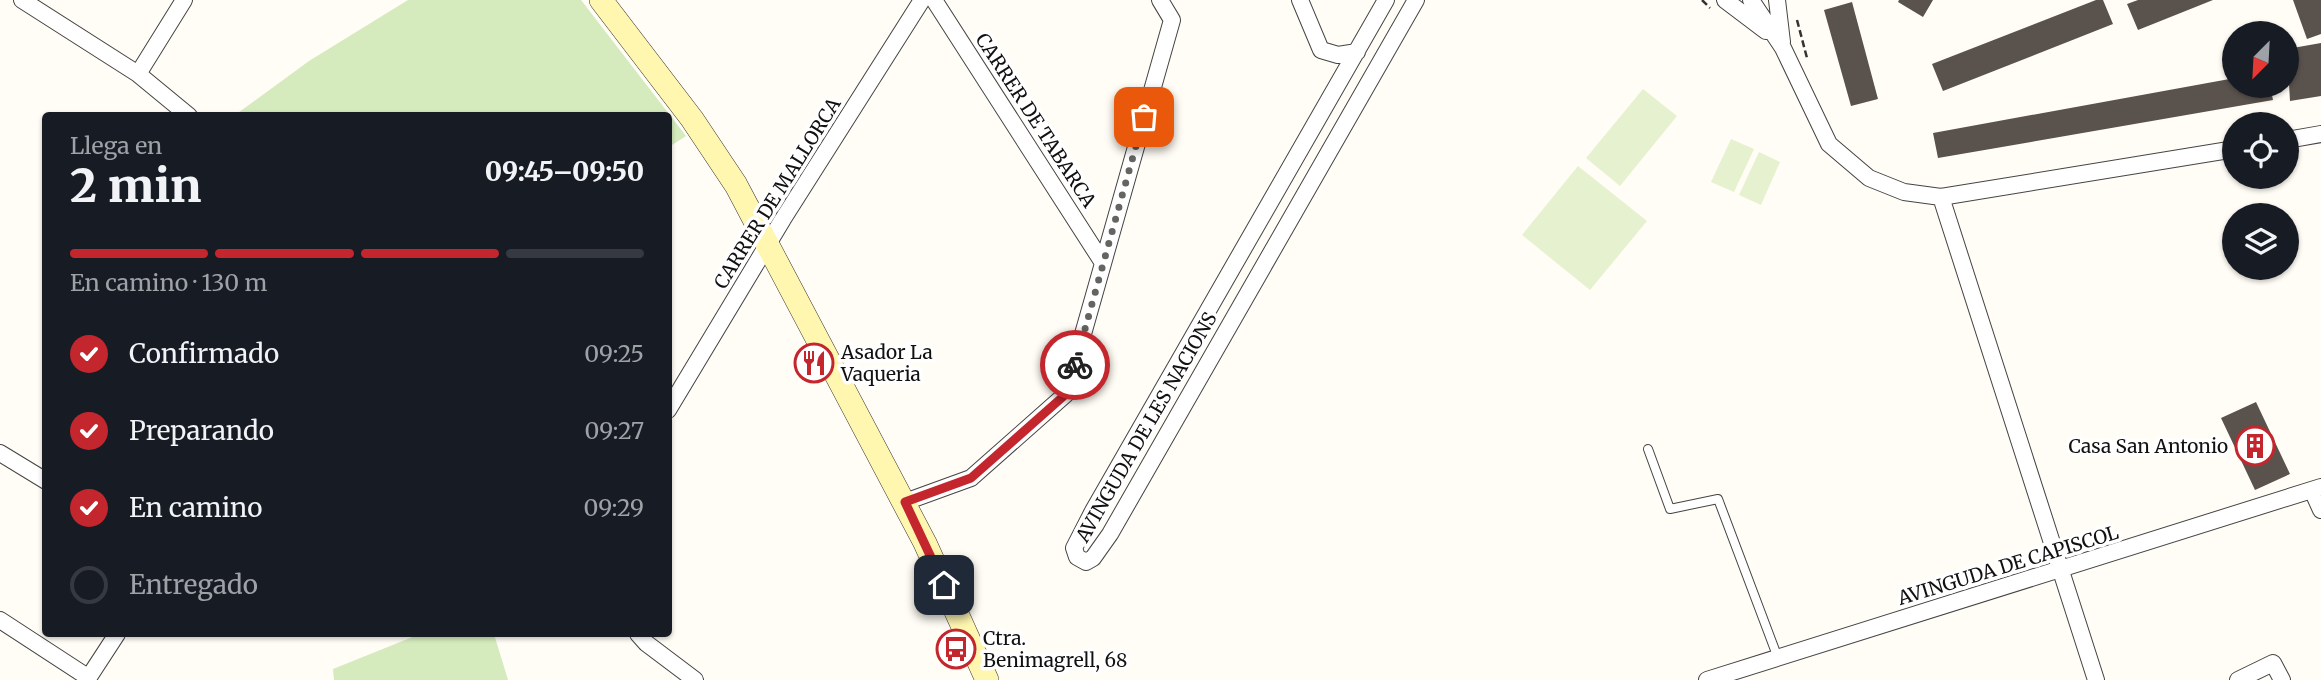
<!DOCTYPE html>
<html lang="es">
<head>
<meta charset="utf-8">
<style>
  :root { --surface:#171b24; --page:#242831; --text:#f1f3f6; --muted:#9ea1a6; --line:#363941; --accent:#c4262e }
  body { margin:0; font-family:Merriweather,serif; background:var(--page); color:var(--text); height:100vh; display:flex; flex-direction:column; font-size:26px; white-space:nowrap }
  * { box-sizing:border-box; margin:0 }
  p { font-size:23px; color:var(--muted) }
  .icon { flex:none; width:38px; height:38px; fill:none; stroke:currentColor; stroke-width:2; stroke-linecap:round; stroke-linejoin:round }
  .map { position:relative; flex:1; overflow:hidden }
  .details { position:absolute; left:42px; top:112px; width:630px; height:525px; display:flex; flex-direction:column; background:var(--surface); border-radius:7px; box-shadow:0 2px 5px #0004 }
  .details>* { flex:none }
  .needle { width:46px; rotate:204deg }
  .buttons { position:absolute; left:2222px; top:21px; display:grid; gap:14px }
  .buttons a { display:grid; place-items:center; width:77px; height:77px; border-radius:50%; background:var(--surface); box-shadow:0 2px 5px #0004; font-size:35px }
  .pin { position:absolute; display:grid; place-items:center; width:60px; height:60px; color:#fff; margin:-30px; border-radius:14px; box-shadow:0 4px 10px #0006 }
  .courier { position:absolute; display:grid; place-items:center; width:70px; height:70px; margin:-35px; border:5px solid #c4262e; border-radius:50%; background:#fff; color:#222; box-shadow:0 2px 9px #0007 }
  .overview em { font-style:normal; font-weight:800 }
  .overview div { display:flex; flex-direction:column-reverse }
  .overview { display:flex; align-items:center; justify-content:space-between; height:119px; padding:0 28px }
  h1 { font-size:46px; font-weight:800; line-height:52px }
  .bar { display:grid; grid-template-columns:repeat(4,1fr); gap:10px 7px; align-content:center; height:84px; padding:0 28px }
  .bar i { height:9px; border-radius:5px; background:var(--line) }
  .bar .selected { background:var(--accent) }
  .bar p { grid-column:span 4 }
  ol { padding:0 28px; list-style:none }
  li { display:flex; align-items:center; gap:21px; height:77px }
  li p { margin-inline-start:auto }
  li .icon { padding:7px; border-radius:50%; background:var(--accent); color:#fff; stroke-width:4 }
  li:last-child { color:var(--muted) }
  li i { width:38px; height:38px; border:4px solid var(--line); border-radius:50% }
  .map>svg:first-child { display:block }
  .green { fill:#d5ebbd }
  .pitch { fill:#e6f2cf }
  .building { fill:#5a524d }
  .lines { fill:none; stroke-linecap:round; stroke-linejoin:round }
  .lane-casing { stroke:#444; stroke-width:10 }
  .street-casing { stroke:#444; stroke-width:18 }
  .secondary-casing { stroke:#333; stroke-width:24 }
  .path { stroke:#333; stroke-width:2.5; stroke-dasharray:7 3.5; stroke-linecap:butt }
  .lane { stroke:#fff; stroke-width:8 }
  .street { stroke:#fff; stroke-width:16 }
  .secondary { stroke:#fff6b0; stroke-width:23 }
  .done { stroke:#646461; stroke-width:7; stroke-dasharray:0 12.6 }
  .route { stroke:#c4262e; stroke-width:9 }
  .labels { text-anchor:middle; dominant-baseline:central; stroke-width:7; stroke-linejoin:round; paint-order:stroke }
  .street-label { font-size:19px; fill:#111; stroke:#fff }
  .poi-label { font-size:19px; fill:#111; stroke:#fff; text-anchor:start }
</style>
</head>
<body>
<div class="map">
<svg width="2321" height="680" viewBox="0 0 2321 680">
  <rect width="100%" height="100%" fill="#fffdf5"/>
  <path class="green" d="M408,0H581L686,136L669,147L668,116L235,115L309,61Z
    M420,634H494L508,680H334L333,669Z"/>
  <path class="pitch" d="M1643,89L1677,116L1620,186L1586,158Z
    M1731,139L1754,149L1734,192L1711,182Z
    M1759,152L1780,162L1761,205L1739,195Z
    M1578,166L1647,221L1590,290L1522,235Z"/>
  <path class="building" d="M1899,0H1933L1923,17L1898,2Z
    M2096,0H2103L2113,24L1943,91L1932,64Z
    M2138,0H2213L2138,30L2127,4Z
    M2293,0H2321V34L2307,39Z
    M1852,2L1878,99L1851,106L1824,10Z
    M2321,43V96L2290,101L2287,49Z
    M2235,78V86H2270L2273,100L1938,158L1933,133Z
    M2256,402L2290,474L2255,490L2221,418Z"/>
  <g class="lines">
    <defs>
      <path id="lane" d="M1648,449L1670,509L1718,499L1778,658"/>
      <path id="street" d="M22,0L138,74L189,116
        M934,0L1103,263
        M1300,0L1321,50L1338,55L1357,52
        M1386,0L1093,511L1074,548L1077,557L1086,562L1093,558L1110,534L1416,0
        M1725,0L1766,31
        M1751,0L1783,48L1829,144L1869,178L1904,192L1941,197L2235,149
        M1777,0L1782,42
        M138,74L184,0
        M2287,140L2321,134
        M1941,197L2096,680
        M668,410L783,219L922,0
        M0,453L46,481
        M2312,490L2321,510
        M905,502L971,478L1066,394L1172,20L1160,0
        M0,620L89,678
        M638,634L646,643L695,680
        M87,680L117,634
        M1707,680L2321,487
        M2238,680L2273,663L2282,680"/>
      <path id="secondary" d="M601,0L692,119L736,185L925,543L987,680"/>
    </defs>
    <use href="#lane" class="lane-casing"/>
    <use href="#street" class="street-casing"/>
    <use href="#secondary" class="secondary-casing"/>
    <path class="path" d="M1702,0L1710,8
      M1797,20L1807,58"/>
    <use href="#lane" class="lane"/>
    <use href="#street" class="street"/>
    <use href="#secondary" class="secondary"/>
  </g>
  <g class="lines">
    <path class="done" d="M1075,365L1144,117"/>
    <path class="route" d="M944,585L905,502L971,478L1066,394L1075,365"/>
  </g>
  <defs>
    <symbol id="restaurant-ring" viewBox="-11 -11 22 22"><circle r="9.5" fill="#fff" stroke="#c4262e" stroke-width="1.5"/><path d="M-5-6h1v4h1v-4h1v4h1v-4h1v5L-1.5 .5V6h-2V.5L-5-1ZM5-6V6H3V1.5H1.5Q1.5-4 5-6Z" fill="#c4262e"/></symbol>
    <symbol id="building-ring" viewBox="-11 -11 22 22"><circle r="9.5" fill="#fff" stroke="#c4262e" stroke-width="1.5"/><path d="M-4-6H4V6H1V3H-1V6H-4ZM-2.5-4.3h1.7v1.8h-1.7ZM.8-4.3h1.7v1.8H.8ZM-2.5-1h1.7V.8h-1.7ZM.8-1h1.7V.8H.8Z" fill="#c4262e"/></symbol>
    <symbol id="bus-ring" viewBox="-11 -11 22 22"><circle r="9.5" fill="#fff" stroke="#c4262e" stroke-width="1.5"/><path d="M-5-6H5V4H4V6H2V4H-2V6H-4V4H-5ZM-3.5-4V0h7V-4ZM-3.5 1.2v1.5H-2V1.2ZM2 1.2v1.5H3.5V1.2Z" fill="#c4262e"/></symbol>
  </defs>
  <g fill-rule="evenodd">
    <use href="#restaurant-ring" x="792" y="341" width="44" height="44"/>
    <use href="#building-ring" x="2233" y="424" width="44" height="44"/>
    <use href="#bus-ring" x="934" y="627" width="44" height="44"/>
  </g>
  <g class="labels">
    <g class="street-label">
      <text transform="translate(1036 120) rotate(57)">CARRER DE TABARCA</text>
      <text transform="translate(777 193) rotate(-58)">CARRER DE MALLORCA</text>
      <text transform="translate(1146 427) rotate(-60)">AVINGUDA DE LES NACIONS</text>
      <text transform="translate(2008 565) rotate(-17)">AVINGUDA DE CAPISCOL</text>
    </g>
    <g class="poi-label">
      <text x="841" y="352">Asador La<tspan x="841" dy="22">Vaqueria</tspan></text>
      <text x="2228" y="446" text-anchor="end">Casa San Antonio</text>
      <text x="983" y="638">Ctra.<tspan x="983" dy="22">Benimagrell, 68</tspan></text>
    </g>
  </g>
</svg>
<div class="buttons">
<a><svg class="needle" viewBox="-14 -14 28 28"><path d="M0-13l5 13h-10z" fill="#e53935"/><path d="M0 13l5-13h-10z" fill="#9ea1a6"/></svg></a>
<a><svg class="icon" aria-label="locate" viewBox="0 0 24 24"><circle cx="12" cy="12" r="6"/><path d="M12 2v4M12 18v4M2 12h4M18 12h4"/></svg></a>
<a><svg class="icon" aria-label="layers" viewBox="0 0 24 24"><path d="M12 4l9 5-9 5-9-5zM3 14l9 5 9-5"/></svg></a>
</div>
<div class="pin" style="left:1144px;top:117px;background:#ea580c"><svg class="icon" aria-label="bag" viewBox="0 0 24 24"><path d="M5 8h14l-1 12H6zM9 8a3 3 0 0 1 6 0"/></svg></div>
<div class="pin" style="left:944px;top:585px;background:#1f2937"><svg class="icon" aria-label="home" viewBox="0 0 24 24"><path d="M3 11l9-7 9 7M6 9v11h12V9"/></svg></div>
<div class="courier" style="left:1075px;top:365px"><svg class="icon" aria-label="bike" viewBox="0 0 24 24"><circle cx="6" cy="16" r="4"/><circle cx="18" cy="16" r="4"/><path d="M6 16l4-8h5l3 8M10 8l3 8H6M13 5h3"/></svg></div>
<section class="details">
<div class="overview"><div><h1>2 min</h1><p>Llega en</p></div><em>09:45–09:50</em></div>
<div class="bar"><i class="selected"></i><i class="selected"></i><i class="selected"></i><i></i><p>En camino · 130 m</p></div>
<ol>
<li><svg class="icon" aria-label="check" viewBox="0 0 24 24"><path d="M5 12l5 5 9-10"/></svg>Confirmado<p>09:25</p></li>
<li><svg class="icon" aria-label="check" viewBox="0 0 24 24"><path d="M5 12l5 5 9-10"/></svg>Preparando<p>09:27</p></li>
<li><svg class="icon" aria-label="check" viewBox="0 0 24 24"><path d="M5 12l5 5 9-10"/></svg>En camino<p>09:29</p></li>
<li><i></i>Entregado</li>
</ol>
</section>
</div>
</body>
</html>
